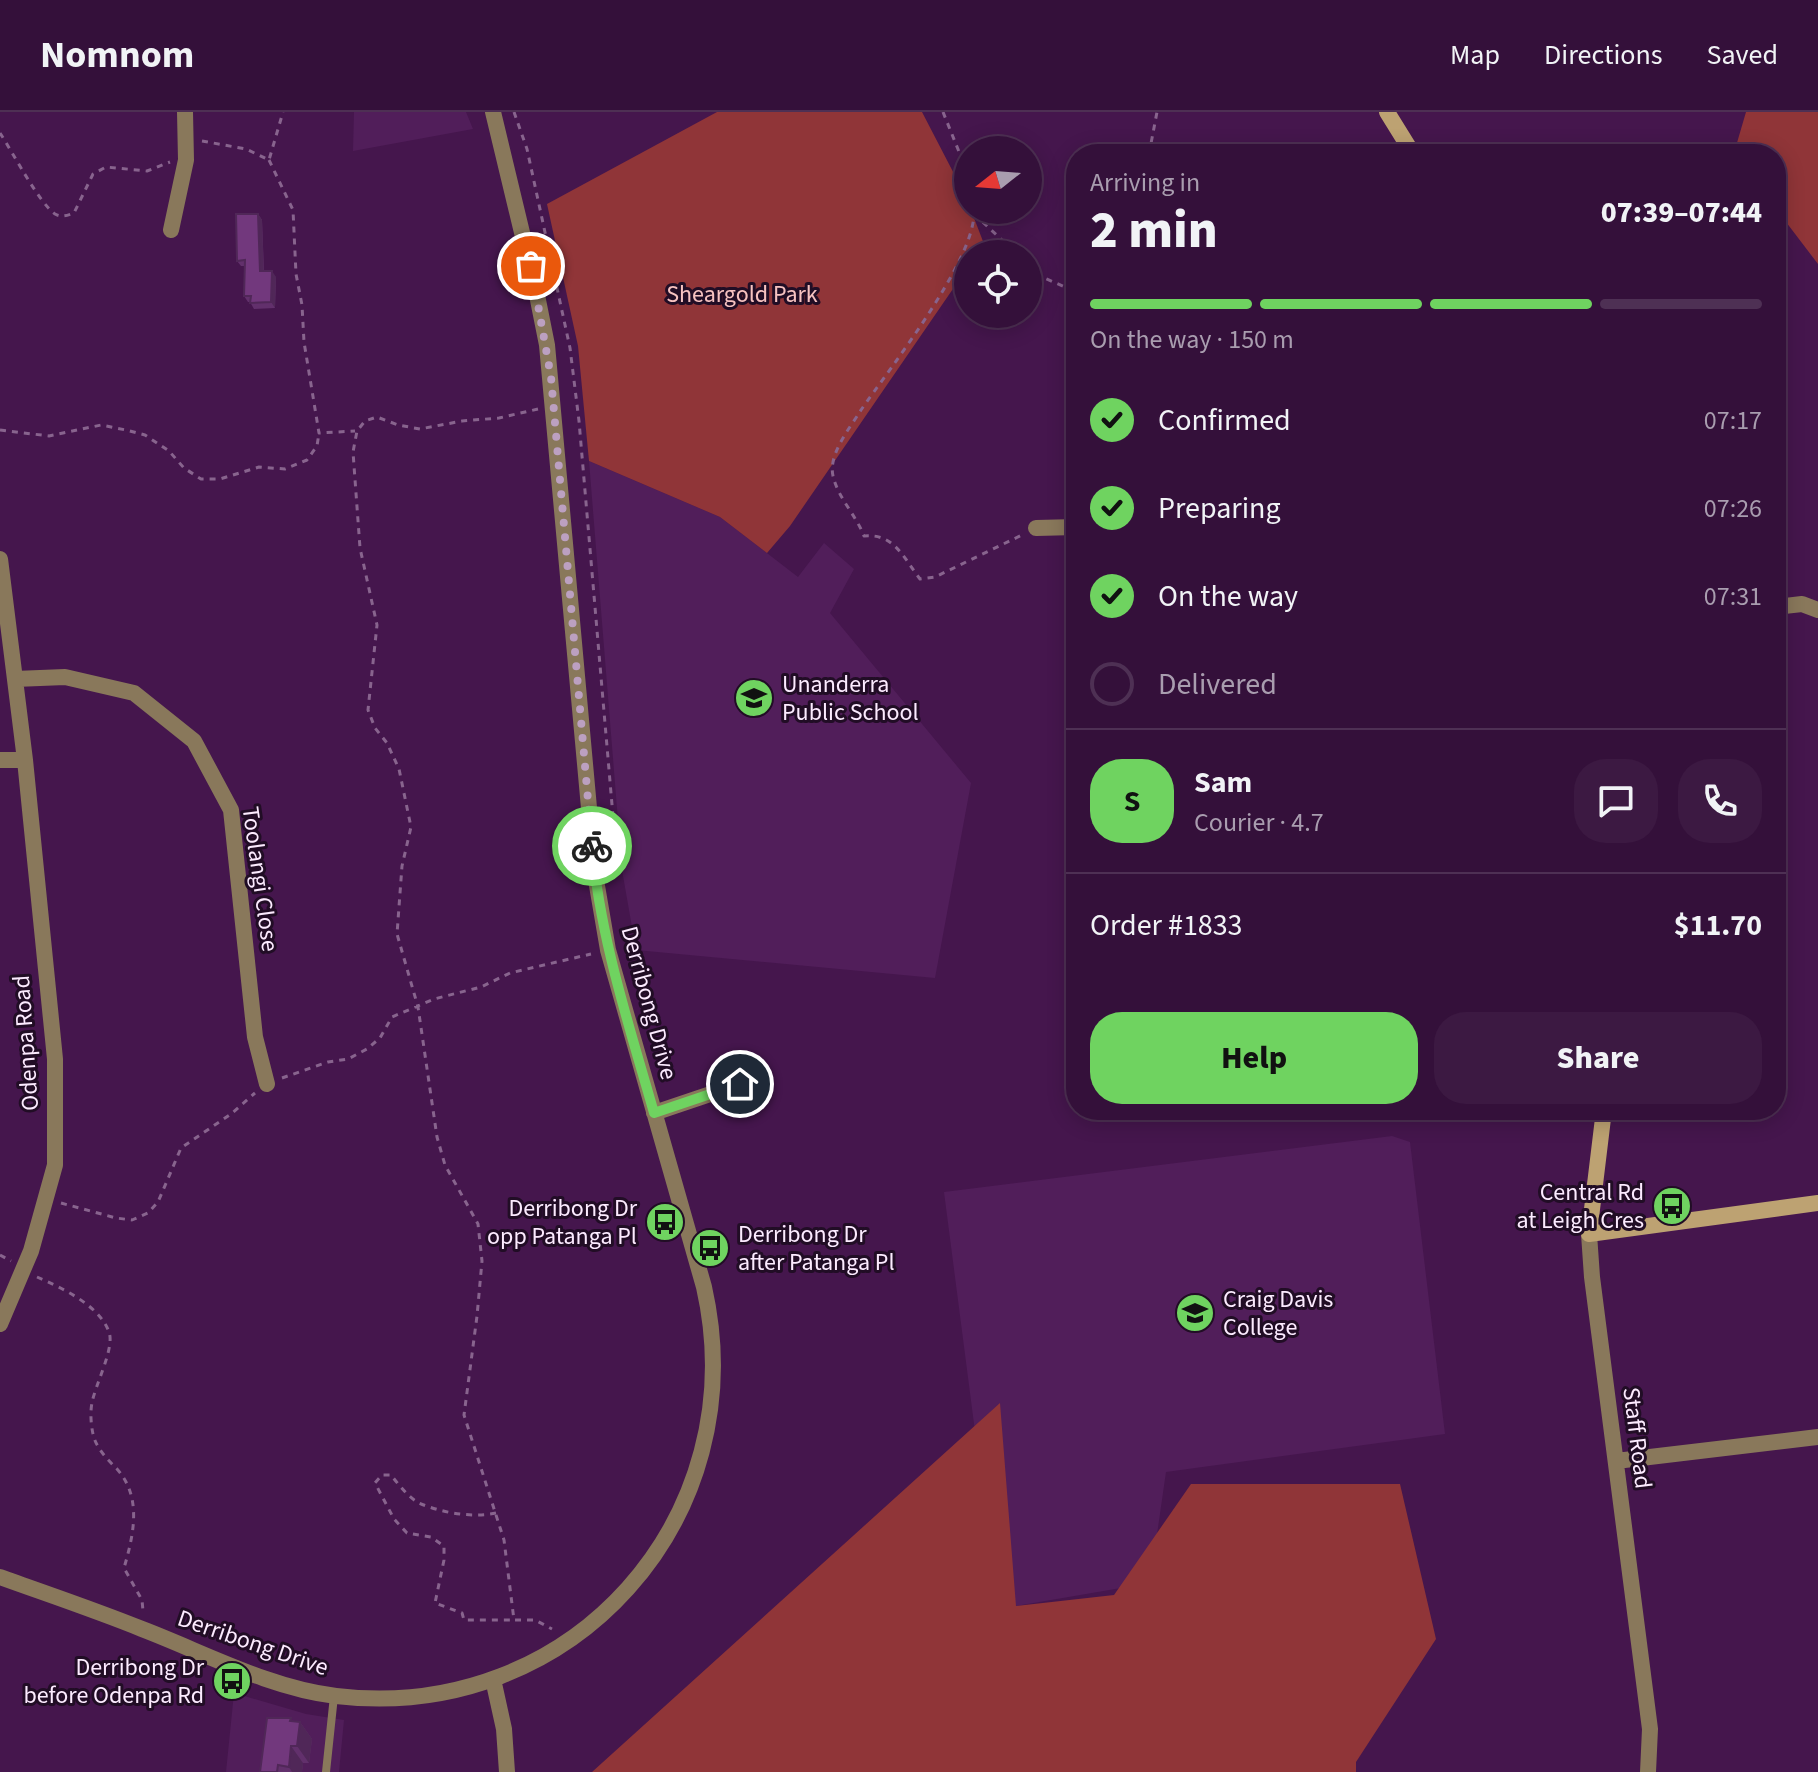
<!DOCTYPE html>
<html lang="en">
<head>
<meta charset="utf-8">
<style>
  :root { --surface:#34103a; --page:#3c1942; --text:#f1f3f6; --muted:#a99daf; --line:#4e3054; --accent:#6fd360 }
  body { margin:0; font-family:"Source Sans 3",sans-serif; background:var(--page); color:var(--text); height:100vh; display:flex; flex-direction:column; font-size:30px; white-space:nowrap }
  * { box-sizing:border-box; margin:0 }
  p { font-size:26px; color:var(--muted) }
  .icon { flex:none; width:44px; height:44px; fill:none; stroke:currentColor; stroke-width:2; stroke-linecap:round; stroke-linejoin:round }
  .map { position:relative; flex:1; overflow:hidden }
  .side { position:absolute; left:1066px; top:32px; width:720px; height:976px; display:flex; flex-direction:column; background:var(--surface); border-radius:32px; box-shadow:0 4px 20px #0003,0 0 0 2px var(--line) }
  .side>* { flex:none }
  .needle { width:52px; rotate:253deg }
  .fabs { position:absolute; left:954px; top:24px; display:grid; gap:16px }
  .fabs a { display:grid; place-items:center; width:88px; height:88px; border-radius:50%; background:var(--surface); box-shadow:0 4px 20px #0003,0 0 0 2px var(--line); font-size:40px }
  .pin { position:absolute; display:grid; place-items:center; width:68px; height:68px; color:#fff; margin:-34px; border:4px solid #fff; border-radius:50%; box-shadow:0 2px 8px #0007 }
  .courier { position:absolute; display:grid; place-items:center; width:80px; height:80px; margin:-40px; border:6px solid #6fd360; border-radius:50%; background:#fff; color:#222; box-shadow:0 2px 10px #0007 }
  .headline em { font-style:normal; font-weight:800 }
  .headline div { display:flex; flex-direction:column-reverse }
  .headline { display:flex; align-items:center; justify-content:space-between; height:136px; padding:0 24px }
  h1 { font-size:52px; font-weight:800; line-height:60px }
  .bar { display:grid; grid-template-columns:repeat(4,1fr); gap:12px 8px; align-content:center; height:96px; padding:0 24px }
  .bar i { height:10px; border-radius:6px; background:var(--line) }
  .bar .current { background:var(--accent) }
  .bar p { grid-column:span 4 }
  .line { display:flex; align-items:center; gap:20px; padding:0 24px; border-top:2px solid var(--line) }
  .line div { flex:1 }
  .round { display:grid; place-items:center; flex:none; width:84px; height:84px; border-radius:32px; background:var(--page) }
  ol { padding:0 24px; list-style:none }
  li { display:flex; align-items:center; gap:24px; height:88px }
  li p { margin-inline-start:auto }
  li .icon { padding:8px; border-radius:50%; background:var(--accent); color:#111; stroke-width:4 }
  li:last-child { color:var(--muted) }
  li i { width:44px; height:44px; border:4px solid var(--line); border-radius:50% }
  .cta { display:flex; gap:16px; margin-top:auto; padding:16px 24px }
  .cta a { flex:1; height:92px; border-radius:32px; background:var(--accent); color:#111; font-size:32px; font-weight:800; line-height:92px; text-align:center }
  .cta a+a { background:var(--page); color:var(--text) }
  header { display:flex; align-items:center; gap:48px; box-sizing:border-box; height:112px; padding:0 40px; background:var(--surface); border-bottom:2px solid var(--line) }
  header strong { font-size:38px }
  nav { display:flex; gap:44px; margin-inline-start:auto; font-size:28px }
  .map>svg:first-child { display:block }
  .built { fill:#511e5a }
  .green { fill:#903538 }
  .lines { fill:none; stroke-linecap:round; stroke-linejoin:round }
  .path { stroke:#88648e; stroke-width:3; stroke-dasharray:6 6; stroke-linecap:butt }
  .lane { stroke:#89785b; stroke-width:8 }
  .street { stroke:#89785b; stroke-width:16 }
  .secondary { stroke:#bda272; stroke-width:16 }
  .wall { fill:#62306c }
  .shaded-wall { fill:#502758 }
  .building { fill:#72387d; stroke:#502758; stroke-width:2 }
  .done { stroke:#bca0c1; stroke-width:8; stroke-dasharray:0 14.4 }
  .route { stroke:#6fd360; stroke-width:10 }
  .labels { text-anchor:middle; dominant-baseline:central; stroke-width:6; stroke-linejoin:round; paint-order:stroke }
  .park-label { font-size:24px; fill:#f7c2c0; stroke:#210d25 }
  .poi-label { font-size:24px; fill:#fcebff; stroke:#210d25; text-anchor:start }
  .street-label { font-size:24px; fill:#fcebff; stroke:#210d25 }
</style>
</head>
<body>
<header>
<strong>Nomnom</strong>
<nav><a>Map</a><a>Directions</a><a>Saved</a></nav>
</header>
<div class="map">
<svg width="1818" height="1660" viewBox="0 0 1818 1660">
  <rect width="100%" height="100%" fill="#45164d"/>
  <path class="built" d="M354,0H466L473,17L353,39Z
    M589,349L720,405L798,465L824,431L854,457L830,501L971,671L935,866L636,838L622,758Z
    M1392,1024L1410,1030L1445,1322L1166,1360L1150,1471L998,1497L944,1080Z
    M234,1581L306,1602L344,1608L339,1660H226Z"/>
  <path class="green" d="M717,0H922L964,81L968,98H971L984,132L977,142H968V155L790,414L767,441L720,405L589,349L578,234L547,92Z
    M1746,0H1818V152L1776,97V42L1734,41Z
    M1000,1291L1016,1494L1114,1483L1191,1372H1400L1436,1527L1356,1650V1660H592Z"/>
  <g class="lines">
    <path class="path" d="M514,0L527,37L570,236L579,309L614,716
      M943,0L968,62
      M0,21C12,39 39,91 55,102C62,106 68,103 74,101L93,62L106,55L147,59L170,50
      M202,29L246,37L269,48L283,0
      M1149,42L1157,0
      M269,48L293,98L296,162L302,193L304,230L319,321L355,319
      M974,98C977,146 890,256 861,298C850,316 828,342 833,364C838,386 856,403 864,424C894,421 903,445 920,467L935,465L1022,423
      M974,102L1017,142
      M1028,152L1040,164L1076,180
      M538,297L499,306L462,309L420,317L398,313L377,305L365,309L357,319L353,340L360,436L377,513L368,598L375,616L387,631L399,657L411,715L402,754L397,822L418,895L437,1025L445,1053L478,1112L482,1149L477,1204L464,1303L504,1428L514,1508H535L552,1517
      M0,318L49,324L101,313L126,318L145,323L169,339L184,356L201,367H220L259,355L285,357L307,348L317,334L319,321
      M282,966L328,950L348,947L367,937L380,926L392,905L434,887L481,875L510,861L591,842
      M61,1091L116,1106L132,1108L148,1101L158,1090L181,1036L231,1002L255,981
      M0,1143L11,1149
      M37,1165C62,1176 99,1193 109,1220C115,1236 95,1273 92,1291C90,1300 91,1313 93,1322C96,1336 107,1347 117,1357C142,1385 134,1422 124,1456L142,1488L143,1499
      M496,1401C472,1406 442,1401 419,1391C408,1385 399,1373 391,1363H382L375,1371L394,1407L407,1421L431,1425L444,1434V1448L435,1491L462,1501L464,1508H514"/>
    <path class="lane" d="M326,1660L334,1584"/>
    <path class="street" d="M171,118L186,48L185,0
      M1036,416L1076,415
      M0,447L25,648L55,947V1053L31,1139L0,1212
      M1776,495L1802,492L1818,498
      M15,567L65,565L134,581L194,629L231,698L255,925L267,972
      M0,648H25
      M654,1001L740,972
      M1589,1122L1592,1165L1650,1617L1648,1660
      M1616,1349L1818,1325
      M0,1465C47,1482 95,1498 142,1517C205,1541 269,1576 336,1584C572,1612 756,1405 704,1175L608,838L595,762L547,233L537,183L493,0
      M493,1567L504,1617L507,1660"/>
    <path class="secondary" d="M1387,0L1413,42
      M1604,998L1589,1122L1818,1091"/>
  </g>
  <path class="wall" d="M258,102L262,108L264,159L276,165L275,196L254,197L250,190H248L244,184L245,154H241L237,149Z
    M293,1610H300L312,1627L309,1651H303L302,1660H260Z"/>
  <path class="shaded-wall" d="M258,102L262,108L264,165L260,159Z
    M272,159L276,165L275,196L271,190Z
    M291,1606L299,1619L300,1610L312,1627L309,1651L297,1634Z
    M291,1634L303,1651L302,1660H292L289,1655Z"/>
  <path class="building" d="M236,102H258L260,159H272L271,190L250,191L251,184H244L245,148L237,149Z
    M267,1606H291L290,1609L300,1610L297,1634H291L289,1655L278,1653L277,1660H260Z"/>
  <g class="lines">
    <path class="done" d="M531,154L551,265L592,734"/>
    <path class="route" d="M592,734C600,826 629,913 654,1001L740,972"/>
  </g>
  <defs>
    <symbol id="school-disc" viewBox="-11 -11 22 22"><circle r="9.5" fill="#6fd360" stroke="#210d25"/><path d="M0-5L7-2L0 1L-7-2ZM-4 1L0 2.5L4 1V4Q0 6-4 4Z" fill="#111"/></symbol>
    <symbol id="bus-disc" viewBox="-11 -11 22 22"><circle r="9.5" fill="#6fd360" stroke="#210d25"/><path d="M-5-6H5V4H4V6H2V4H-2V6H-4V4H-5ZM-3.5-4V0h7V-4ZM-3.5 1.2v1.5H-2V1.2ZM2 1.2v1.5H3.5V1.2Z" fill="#111"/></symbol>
  </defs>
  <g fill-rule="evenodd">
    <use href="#school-disc" x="732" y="564" width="44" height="44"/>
    <use href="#bus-disc" x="1650" y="1072" width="44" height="44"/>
    <use href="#bus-disc" x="643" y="1088" width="44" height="44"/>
    <use href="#bus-disc" x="688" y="1114" width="44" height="44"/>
    <use href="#school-disc" x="1173" y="1179" width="44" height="44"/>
    <use href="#bus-disc" x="210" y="1547" width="44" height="44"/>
  </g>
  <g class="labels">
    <g class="park-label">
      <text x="742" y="182">Sheargold Park</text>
    </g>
    <g class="poi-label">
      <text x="782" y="572">Unanderra<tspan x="782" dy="28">Public School</tspan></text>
      <text x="1644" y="1080" text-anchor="end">Central Rd<tspan x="1644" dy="28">at Leigh Cres</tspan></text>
      <text x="637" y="1096" text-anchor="end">Derribong Dr<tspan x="637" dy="28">opp Patanga Pl</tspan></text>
      <text x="738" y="1122">Derribong Dr<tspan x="738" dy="28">after Patanga Pl</tspan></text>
      <text x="1223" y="1187">Craig Davis<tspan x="1223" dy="28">College</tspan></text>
      <text x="204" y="1555" text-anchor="end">Derribong Dr<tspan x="204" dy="28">before Odenpa Rd</tspan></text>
    </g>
    <g class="street-label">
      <text transform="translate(260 767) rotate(82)">Toolangi Close</text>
      <text transform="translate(649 891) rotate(75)">Derribong Drive</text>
      <text transform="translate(26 931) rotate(-94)">Odenpa Road</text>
      <text transform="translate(1637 1326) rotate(83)">Staff Road</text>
      <text transform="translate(253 1531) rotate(19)">Derribong Drive</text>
    </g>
  </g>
</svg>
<div class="fabs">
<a><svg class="needle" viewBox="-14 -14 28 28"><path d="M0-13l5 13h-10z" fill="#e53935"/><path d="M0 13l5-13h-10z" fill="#a99daf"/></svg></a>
<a><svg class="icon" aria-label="locate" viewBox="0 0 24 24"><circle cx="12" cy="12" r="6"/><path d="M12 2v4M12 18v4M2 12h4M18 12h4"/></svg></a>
</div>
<div class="pin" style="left:531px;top:154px;background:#ea580c"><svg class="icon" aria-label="bag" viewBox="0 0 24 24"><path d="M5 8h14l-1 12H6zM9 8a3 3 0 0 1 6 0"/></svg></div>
<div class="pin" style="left:740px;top:972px;background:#1f2937"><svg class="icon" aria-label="home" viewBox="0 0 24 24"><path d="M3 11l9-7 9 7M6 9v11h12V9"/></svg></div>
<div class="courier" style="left:592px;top:734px"><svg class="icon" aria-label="bike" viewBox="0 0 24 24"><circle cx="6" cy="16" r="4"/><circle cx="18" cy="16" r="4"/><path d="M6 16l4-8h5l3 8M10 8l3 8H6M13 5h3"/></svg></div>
<section class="side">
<div class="headline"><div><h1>2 min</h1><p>Arriving in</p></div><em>07:39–07:44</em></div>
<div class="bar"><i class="current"></i><i class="current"></i><i class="current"></i><i></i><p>On the way · 150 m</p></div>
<ol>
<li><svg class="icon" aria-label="check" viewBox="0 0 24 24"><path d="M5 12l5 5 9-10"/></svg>Confirmed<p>07:17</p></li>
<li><svg class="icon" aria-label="check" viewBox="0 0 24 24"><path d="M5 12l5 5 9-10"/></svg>Preparing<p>07:26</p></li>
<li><svg class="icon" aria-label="check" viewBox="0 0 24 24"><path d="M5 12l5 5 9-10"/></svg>On the way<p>07:31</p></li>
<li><i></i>Delivered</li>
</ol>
<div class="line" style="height:144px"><b class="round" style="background:var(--accent);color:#111">S</b><div><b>Sam</b><p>Courier · 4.7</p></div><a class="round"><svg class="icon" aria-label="chat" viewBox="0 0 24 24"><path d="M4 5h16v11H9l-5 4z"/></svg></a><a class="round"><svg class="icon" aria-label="phone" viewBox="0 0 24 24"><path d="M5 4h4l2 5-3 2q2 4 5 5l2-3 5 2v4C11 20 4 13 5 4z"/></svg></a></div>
<div class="line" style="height:104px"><div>Order #1833</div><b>$11.70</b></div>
<div class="cta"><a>Help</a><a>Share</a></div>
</section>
</div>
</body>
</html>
